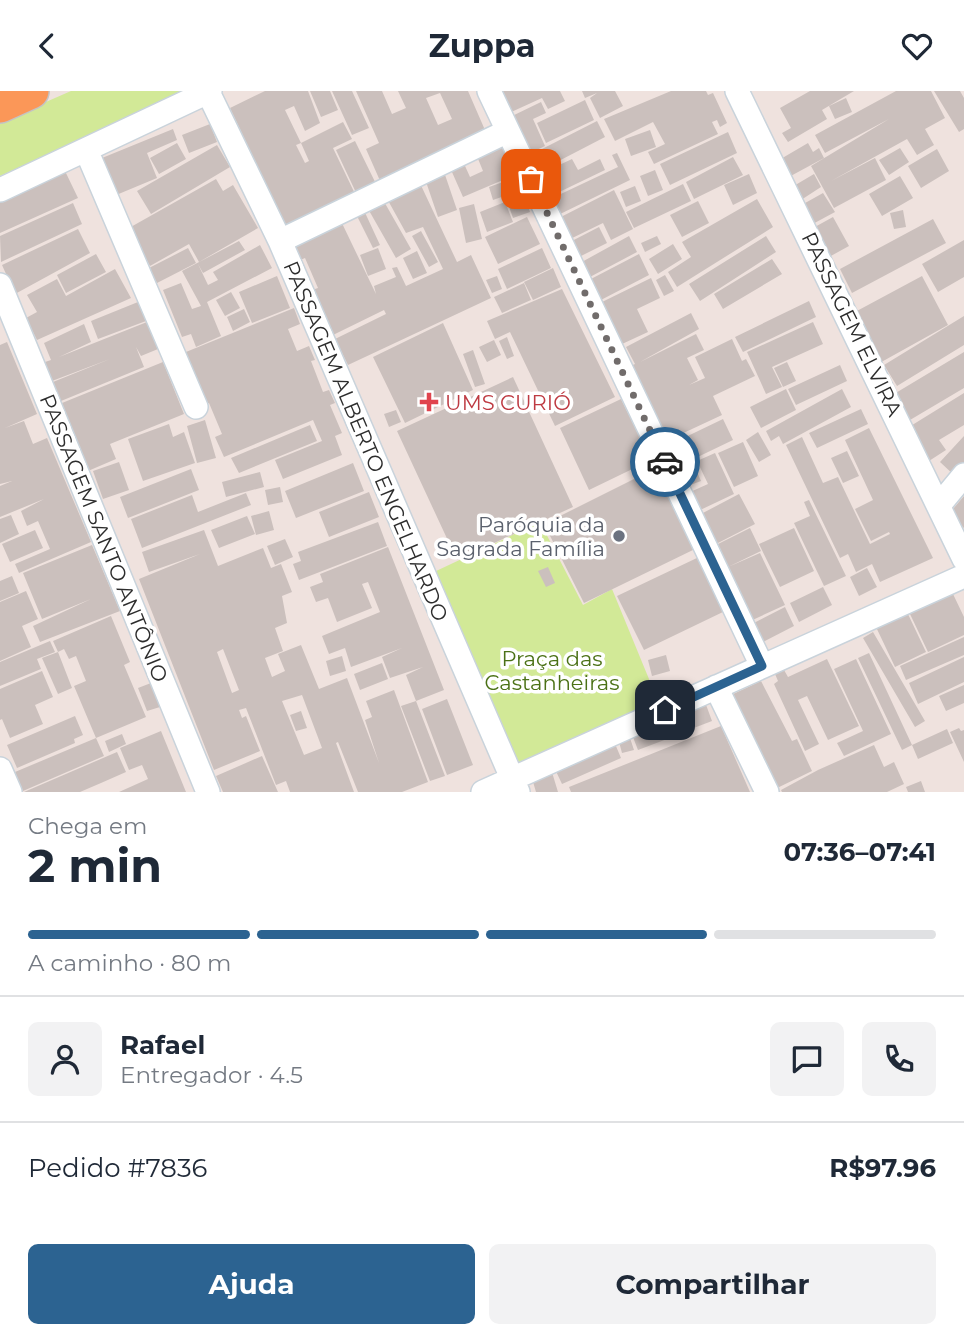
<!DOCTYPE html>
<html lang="pt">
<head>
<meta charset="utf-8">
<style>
  :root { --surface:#fff; --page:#f2f2f3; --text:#1f2937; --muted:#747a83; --line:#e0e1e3; --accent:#2c6391 }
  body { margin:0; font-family:Montserrat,sans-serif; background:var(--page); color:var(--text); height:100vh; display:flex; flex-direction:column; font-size:26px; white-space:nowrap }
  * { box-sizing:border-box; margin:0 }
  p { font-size:23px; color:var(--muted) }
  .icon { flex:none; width:38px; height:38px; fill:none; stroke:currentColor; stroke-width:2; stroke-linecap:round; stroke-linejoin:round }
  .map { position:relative; height:701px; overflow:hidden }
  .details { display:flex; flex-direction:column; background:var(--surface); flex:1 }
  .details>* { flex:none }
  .pin { position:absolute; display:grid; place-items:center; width:60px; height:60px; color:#fff; margin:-30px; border-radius:14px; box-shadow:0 4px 10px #0006 }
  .courier { position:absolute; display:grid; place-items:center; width:70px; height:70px; margin:-35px; border:5px solid #2c6391; border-radius:50%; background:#fff; color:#222; box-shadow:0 2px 9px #0007 }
  .headline em { font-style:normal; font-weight:700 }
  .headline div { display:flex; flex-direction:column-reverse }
  .headline { display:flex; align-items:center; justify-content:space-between; height:119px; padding:0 28px }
  h1 { font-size:46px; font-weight:700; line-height:52px }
  .bar { display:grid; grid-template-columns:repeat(4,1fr); gap:10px 7px; align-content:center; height:84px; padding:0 28px }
  .bar i { height:9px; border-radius:5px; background:var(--line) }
  .bar .selected { background:var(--accent) }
  .bar p { grid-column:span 4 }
  .line { display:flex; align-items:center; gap:18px; padding:0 28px; border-top:2px solid var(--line) }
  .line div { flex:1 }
  .round { display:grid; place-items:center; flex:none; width:74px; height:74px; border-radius:10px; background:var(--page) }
  .cta { display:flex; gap:14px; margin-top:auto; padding:14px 28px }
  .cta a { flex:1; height:80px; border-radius:10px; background:var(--accent); color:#fff; font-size:28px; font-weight:700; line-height:80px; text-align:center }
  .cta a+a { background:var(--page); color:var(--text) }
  header { display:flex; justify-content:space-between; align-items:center; height:91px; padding:0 28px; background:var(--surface); font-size:32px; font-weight:700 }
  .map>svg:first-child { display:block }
  .green { fill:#d2e997 }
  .building { fill:#cbc0bd; fill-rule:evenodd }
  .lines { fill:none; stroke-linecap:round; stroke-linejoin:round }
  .minor-casing { stroke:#c9d3db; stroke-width:26 }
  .primary-casing { stroke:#c4c4c4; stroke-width:38 }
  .minor { stroke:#fff; stroke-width:23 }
  .primary { stroke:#fb9758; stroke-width:35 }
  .done { stroke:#716c6b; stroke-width:7; stroke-dasharray:0 12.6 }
  .route { stroke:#2c6391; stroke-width:9 }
  .health-dot { fill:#e0444e; stroke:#fff; stroke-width:2.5 }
  .worship-dot { fill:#6b7280; stroke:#fff; stroke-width:2.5 }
  .labels { text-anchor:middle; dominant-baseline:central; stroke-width:7; stroke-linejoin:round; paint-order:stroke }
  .street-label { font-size:21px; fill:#2d2d2d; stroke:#fff }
  .health-label { font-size:21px; fill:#be3a42; stroke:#fff; text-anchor:start }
  .worship-label { font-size:21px; fill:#5b616d; stroke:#fff; text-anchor:end }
  .park-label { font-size:21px; fill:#4b7116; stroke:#fff }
</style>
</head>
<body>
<header><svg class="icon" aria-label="back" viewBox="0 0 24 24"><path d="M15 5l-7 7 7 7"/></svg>Zuppa<svg class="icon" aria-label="heart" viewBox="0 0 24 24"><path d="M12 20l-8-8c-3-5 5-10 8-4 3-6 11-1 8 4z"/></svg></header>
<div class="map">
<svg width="964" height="701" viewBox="0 0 964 701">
  <rect width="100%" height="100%" fill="#efe2de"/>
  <path class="green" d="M71,0H189L0,85V31Z
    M540,431L583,514L612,498L658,610L513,677L434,481Z"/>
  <path class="building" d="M265,0H308L320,32L305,40L294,15L285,19L301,52L296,54L305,72L309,70L301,52L343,31L352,48L333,57L358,109L288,140L230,17Z
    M310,0H330L338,19L321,26Z
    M332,0H352L369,37L352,44Z
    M356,0H382L392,23L406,17L398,0H468L488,46L381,92L366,58L379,52ZM440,2L452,28L438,34L426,7Z
    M493,0H560L565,10L548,18L542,7L505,24Z
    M582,0H615L623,15L600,27L590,7L597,2L585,7Z
    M671,0H706L708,4L713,2L727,32L720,36L717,29L712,31L718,43L654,73L648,61L665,53L653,31L615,50L604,28Z
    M810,0H854L822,19L827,28L788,51L782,42L791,37L780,17Z
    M896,0H931L945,27L925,38L934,54L917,64L907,48L831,90L875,67L886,89L834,117L811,75L889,28L825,62L815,44Z
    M934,0H960L964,7V38L959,41Z
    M846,7L852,21L835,28L829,15Z
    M585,9L594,29L546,52L537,32Z
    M541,11L546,22L533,28L545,55L524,65L506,28Z
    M597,30L605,46L551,74L542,58Z
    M210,33L217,51L189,62L182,44Z
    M173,38L177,49L147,62L157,87L109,107L100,87L109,83L102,67Z
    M650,39L656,56L631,65L625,48Z
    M728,41L737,62L670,94L660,73Z
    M499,47L515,84L463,106L448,72L461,66L470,86L483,80L474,58Z
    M355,50L379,99L359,108L336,59Z
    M177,52L186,68L159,83L150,67Z
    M808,52L813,61L819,57L824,67L787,87L779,69Z
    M217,54L230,76L151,123L137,100Z
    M900,57L909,71L889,84L879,69Z
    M937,58L949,80L921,97L908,75Z
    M617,62L630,89L556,125L548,109L618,76L612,64Z
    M733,66L743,84L694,108L686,91Z
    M572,68L578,79L600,68L605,79L551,105L540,83Z
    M442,75L457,119L438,126L423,82Z
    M655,79L663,99L648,105L640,85Z
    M65,80L78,107L0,142V109Z
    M749,83L757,102L733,114L724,94Z
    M814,83L821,96L801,109L792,96Z
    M900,85L913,107L882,125L869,103Z
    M514,87L519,100L493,109L489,96Z
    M216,88L223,100L233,94L258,137L199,171L189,153L150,175L129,137Z
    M418,88L457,171L471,164L491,207L348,274L335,248L386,223L384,219L333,244L312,199L318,197L305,167L298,170L289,150L339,126L376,203L374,195L396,186L392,177L397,176L406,195L443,178L423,136L406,142L385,104Z
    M683,93L691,110L634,137L626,121Z
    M635,95L641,110L626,116L620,101Z
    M614,99L633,138L611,149L603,132L562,152L551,131Z
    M523,101L530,121L513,127L506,107Z
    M823,102L835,121L809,135L798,116Z
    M382,107L411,158L396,167L367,116Z
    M757,108L773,136L677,196L668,181L691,166L682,151Z
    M698,110L709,132L682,146L670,124Z
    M505,111L513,131L487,141L480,121Z
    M73,112L82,133L1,171L0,145Z
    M361,113L380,154L373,157L353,117Z
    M474,113L482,148L466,152L459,117Z
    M903,119L906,136L894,138L890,122Z
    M527,126L540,153L498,173L485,146Z
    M833,126L849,155L829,166L813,137Z
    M933,128L946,152L852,202L840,178Z
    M599,136L607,152L577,167L568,152Z
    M78,138L90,162L15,203L2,174Z
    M421,140L438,171L429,176L412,145Z
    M629,145L637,161L588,187L580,172Z
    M657,145L661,153L645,161L641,152Z
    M766,145L776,161L700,210L689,193Z
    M964,149V186L938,201L922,173Z
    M239,150L245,159L203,182L198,173L208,194L218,189L213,181L260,154L272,177L207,211L221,245L196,256L191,243L182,246L163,199L181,192L192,218L201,215L182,180Z
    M673,153L682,168L658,183L649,168Z
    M188,157L196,172L157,192L149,177Z
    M378,157L386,178L368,185L360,164Z
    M542,157L551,177L507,198L498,178Z
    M417,160L427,182L413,188L403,167Z
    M96,163L106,181L66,202L57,184Z
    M639,163L649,184L599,210L589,189Z
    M772,168L782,183L723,218L714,203Z
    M553,177L561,196L533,209L524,191Z
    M115,178L131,207L37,249L26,227L37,221L27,204L57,188L66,205Z
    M665,184L674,200L664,205L656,189Z
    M277,185L290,217L252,232L239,201Z
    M497,185L502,198L492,202L486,189Z
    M922,185L948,234L876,274L855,221Z
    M651,187L660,207L637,218L648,241L622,253L602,211Z
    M524,192L531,209L502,222L494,206Z
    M562,198L615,306L555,335L510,241L495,248L487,230Z
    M231,201L240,217L225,225L216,209Z
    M809,210L816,226L743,261L735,246Z
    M138,211L146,230L98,248L91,230Z
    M294,217L300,233L288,238L297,260L309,255L315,269L311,270L323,301L329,299L335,312L330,314L342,342L335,345L342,364L283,388L275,369L322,350L313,329L224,366L215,346L222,343L209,312L202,315L181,263Z
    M244,218L250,231L233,240L227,226Z
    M691,222L699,238L640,271L696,243L704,259L687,267L698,289L689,294L705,287L695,266L732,248L742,270L746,268L755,285L713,305L722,324L662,352L626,277L635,273L626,256Z
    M964,225V254L897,295L884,274Z
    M147,231L158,258L141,265L136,256L144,276L61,310L53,291L110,268L52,290L45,271L51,269L44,252L84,233L91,251L59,266Z
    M813,231L823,253L772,276L782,296L766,303L747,261Z
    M443,232L473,299L405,332L373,266Z
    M507,246L514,265L507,268L499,250Z
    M494,249L501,264L487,271L479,256Z
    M7,251L37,323L5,337L24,330L33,353L47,347L91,451L19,482L15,473L50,458L38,430L27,435L21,420L44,408L0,426V395L12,390L0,393V254Z
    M473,259L485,293L475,296L463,263Z
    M964,261V297L910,329L894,303Z
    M163,271L184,323L110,353L116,368L88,380L62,312Z
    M787,271L796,290L783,296L774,277Z
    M840,274L847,290L796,314L788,298Z
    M513,286L573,416L457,469L397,340Z
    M786,298L796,319L761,337L750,316Z
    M842,298L851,316L783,353L779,345L771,350L766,340Z
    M964,302V334L939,349L946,359L929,370L909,336Z
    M621,308L651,369L589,399L560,337Z
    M861,318L868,333L817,357L809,342Z
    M396,319L401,331L389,336L384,323Z
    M723,328L733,349L679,375L669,354Z
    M205,329L216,367L197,372L187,335Z
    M169,333L173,346L184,341L195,372L143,390L128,348Z
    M310,334L317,350L239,382L231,367Z
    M869,337L933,467L880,491L872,473L856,481L848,463L840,467L786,354L802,346L823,392L838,386L870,453L890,443L889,441L871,450L855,418L873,409L845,349Z
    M758,341L771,364L759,371L746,349Z
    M964,345V376L955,385L940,371Z
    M743,351L758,385L734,396L718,362Z
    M847,360L859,385L843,392L831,367Z
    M715,362L734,403L696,421L688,402L708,393L697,370Z
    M119,371L129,399L103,408L93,380Z
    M353,372L364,400L296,427L285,400Z
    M694,374L701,390L685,396L678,381Z
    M191,378L199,399L128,427L120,406Z
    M654,378L695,458L584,512L544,433Z
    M260,381L264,396L226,406L222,391Z
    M280,396L283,411L268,414L265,399Z
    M369,401L379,426L329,446L319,421Z
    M246,402L251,414L142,457L131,428L192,404L198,421Z
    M739,403L755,433L716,453L701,423Z
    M964,405V437L948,424Z
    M809,409L846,485L824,495L794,432L810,425L804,411Z
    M269,420L274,439L256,444L251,425Z
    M11,424L19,443L0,452V428Z
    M247,425L255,443L219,457L211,439Z
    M378,431L387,455L299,489L293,473L301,470L298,461Z
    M750,437L761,460L728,476L760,462L785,514L746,532L710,457Z
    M794,437L814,480L780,496L759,453Z
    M35,439L43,457L10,471L2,453Z
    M204,439L218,475L263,457L271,477L281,473L292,501L282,505L287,532L275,537L283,560L265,567L272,586L285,580L278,563L301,554L319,598L347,587L379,672L365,629L372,626L366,610L394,599L428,691L402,701H358L338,651L336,652L354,701H290L286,690L276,694L246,617L239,619L242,627L246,625L260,660L214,679L139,488L200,463L149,481L142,461ZM223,558L239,599L232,602L217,561ZM302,604L322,657L304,664L282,610Z
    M285,448L293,466L275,474L267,455Z
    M92,454L120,520L40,551L33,535L91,508L42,528L23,482Z
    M388,456L444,599L416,610L406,584L423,576L390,587L382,566L402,557L351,576L345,557L329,563L322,545L380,521L368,491L362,493L372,517L337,531L328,507L316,511L310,496L323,491L320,483Z
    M699,466L725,520L644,559L617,505Z
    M548,476L555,492L546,496L538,480Z
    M867,477L877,496L859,505L850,486Z
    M12,485L19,502L0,510V490Z
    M823,496L832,514L799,531L790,512Z
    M26,500L38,528L22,535L31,556L0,570V511Z
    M953,503L964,526V544L928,561L910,523Z
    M785,516L794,535L757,554L748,535Z
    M907,521L926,561L895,576L876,536Z
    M111,525L130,571L124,574L146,626L96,647L74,595L86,590L76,565L69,568L64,558L58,561L53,550Z
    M873,541L925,630L915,636L863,547Z
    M964,546V564L906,589L900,575Z
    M50,550L55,561L37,568L41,578L0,595V571Z
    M58,561L72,597L58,603L42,567Z
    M869,562L912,654L947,638L953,652L918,668L912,654L902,659L858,567Z
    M666,564L670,580L652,585L648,569Z
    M342,565L346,580L330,585L326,570Z
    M964,566V591L918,613L909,592Z
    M827,568L859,635L828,649L807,605L798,609L819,653L805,660L774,593L778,590L775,583L784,579L788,586Z
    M856,568L891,643L844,665L837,652L863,640L834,578Z
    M382,572L388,588L360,599L354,583Z
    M42,580L53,606L35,614L43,633L10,647L2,628L0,629V598Z
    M761,590L792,650L797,648L812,680L771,700L729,605Z
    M151,592L160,616L147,620L138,597Z
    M964,594V612L946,620L939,605Z
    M447,608L473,674L447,684L422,618Z
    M416,610L445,685L430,690L401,615Z
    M705,611L712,630L686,640L679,622Z
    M301,620L307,637L296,640L290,624Z
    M678,623L683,638L668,644L663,629Z
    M75,625L83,644L74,648L75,652L17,677L7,654Z
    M659,630L667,648L638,659L631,641Z
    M721,635L750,701H571L569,696Z
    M959,637L961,640L964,639V671L950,641Z
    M161,640L186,701H119L148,688L142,674L129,679L120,657Z
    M122,643L126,653L109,661L105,650Z
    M629,644L634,659L622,662L618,647Z
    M96,647L104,665L23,700L15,681Z
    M613,648L621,667L562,693L553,674Z
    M874,654L884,676L894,671L904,693L887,701H782L781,699L818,679Z
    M117,661L126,681L101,692L80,701H24Z
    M262,665L278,701H223L216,685Z
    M551,678L558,701H536L531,684Z
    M921,690L925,701H908L906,696Z"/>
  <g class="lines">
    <defs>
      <path id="minor" d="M489,0L762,575
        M737,0L964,468
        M208,1L280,150L518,701
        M87,61L196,316
        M0,99L210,0
        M280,150L508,40
        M0,194L208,701
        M940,413L964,384
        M716,596L767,701
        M0,678L10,701
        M483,701L964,485"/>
      <path id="primary" d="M0,14L31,0"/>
    </defs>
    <use href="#minor" class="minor-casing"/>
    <use href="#primary" class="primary-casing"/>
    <use href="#minor" class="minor"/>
    <use href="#primary" class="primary"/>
  </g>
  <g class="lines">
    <path class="done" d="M531,88L665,371"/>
    <path class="route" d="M665,619L762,575L665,371"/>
  </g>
  <path class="health-dot" d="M425.5 300.5h7v7h7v7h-7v7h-7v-7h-7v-7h7z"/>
  <circle class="worship-dot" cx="619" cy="445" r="7"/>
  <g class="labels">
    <g class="street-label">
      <text transform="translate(852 233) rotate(64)">PASSAGEM ELVIRA</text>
      <text transform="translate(366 350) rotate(67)">PASSAGEM ALBERTO ENGELHARDO</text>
      <text transform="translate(104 447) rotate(68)">PASSAGEM SANTO ANTÔNIO</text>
    </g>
    <g class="health-label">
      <text x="445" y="311">UMS CURIÓ</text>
    </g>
    <g class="worship-label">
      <text x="605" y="433">Paróquia da<tspan x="605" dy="24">Sagrada Família</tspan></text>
    </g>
    <g class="park-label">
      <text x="552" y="567">Praça das<tspan x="552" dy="24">Castanheiras</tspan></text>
    </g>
  </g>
</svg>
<div class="pin" style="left:531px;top:88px;background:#ea580c"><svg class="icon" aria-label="bag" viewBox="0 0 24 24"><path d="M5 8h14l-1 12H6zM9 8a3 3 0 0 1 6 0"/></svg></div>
<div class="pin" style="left:665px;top:619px;background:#1f2937"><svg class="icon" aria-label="home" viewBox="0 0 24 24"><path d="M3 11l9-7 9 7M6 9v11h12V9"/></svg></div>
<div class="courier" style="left:665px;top:371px"><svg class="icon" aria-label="car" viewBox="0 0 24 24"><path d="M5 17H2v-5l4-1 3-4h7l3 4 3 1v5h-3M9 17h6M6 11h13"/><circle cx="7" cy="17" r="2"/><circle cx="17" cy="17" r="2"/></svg></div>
</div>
<section class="details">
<div class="headline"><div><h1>2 min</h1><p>Chega em</p></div><em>07:36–07:41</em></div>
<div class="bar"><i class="selected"></i><i class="selected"></i><i class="selected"></i><i></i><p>A caminho · 80 m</p></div>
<div class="line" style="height:126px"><a class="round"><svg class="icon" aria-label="person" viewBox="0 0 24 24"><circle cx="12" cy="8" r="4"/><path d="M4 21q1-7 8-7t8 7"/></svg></a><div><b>Rafael</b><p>Entregador · 4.5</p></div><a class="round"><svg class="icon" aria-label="chat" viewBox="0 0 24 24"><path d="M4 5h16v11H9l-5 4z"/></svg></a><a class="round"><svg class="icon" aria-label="phone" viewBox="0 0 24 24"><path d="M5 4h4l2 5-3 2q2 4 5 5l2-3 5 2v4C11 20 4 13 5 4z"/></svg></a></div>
<div class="line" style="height:91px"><div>Pedido #7836</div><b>R$97.96</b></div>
<div class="cta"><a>Ajuda</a><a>Compartilhar</a></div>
</section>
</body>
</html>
